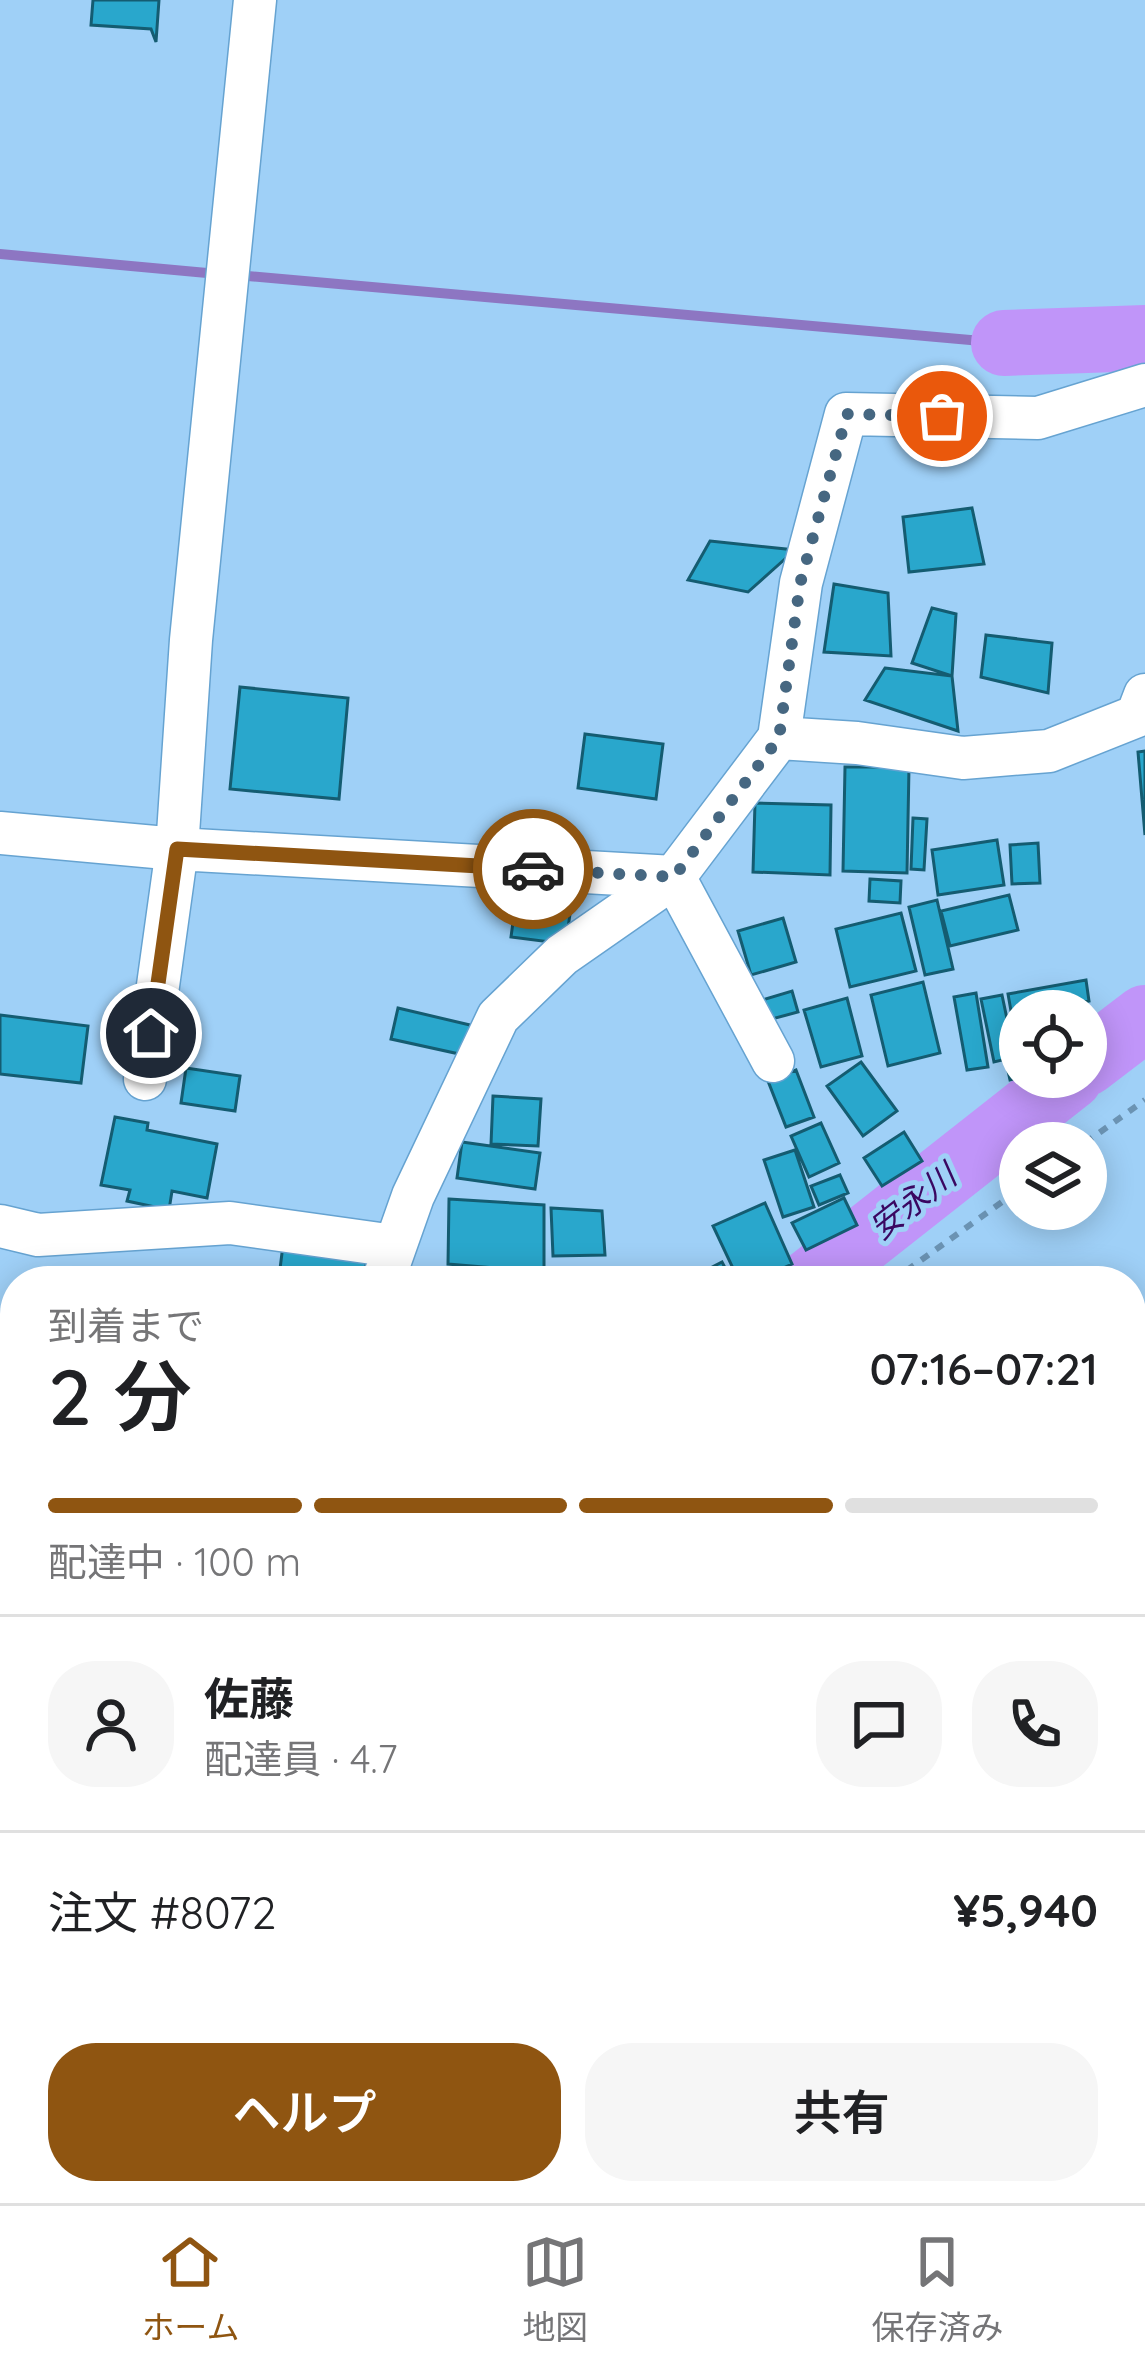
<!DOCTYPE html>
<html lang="ja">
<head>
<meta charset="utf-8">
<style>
  :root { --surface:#fff; --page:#f6f6f6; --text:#202124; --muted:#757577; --line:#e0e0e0; --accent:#8f5511 }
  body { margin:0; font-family:Quicksand,"Noto Sans JP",sans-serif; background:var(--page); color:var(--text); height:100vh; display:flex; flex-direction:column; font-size:45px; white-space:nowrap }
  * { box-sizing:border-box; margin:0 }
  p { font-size:39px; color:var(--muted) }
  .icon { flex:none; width:66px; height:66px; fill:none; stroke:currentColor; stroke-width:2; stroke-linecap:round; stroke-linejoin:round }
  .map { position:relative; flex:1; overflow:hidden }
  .sheet { position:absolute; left:0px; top:1266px; width:1146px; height:939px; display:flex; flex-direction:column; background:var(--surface); border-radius:48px 48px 0 0; box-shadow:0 6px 30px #0003 }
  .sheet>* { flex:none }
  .tools { position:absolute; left:999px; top:990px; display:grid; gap:24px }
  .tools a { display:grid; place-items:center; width:108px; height:108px; border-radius:50%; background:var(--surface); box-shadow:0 6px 30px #0003; font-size:60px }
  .pin { position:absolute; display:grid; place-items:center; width:102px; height:102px; color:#fff; margin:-51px; border:6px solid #fff; border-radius:50%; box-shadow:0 3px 12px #0007 }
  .courier { position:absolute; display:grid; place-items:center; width:120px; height:120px; margin:-60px; border:9px solid #8f5511; border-radius:50%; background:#fff; color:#222; box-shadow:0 3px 15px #0007 }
  .headline em { font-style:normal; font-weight:600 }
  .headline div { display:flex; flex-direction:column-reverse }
  .headline { display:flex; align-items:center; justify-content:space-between; height:204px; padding:0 48px }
  h1 { font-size:78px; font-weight:600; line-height:90px }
  .bar { display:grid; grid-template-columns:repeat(4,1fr); gap:18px 12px; align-content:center; height:144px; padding:0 48px }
  .bar i { height:15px; border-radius:9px; background:var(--line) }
  .bar .on { background:var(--accent) }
  .bar p { grid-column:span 4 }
  .line { display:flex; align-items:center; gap:30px; padding:0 48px; border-top:3px solid var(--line) }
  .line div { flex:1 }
  .round { display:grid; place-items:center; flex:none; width:126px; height:126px; border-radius:48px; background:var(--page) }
  .primary-button { display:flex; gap:24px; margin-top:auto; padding:24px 48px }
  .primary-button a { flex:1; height:138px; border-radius:48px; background:var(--accent); color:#fff; font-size:48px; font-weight:600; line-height:138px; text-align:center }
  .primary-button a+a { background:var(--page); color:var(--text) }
  .menu { display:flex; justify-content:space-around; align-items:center; height:168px; border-top:3px solid var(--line); background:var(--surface); font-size:33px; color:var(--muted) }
  .menu a { display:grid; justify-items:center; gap:6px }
  .menu .on { color:var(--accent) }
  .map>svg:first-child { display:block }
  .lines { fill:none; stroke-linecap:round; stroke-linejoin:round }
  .stream { stroke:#8d76c2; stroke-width:10 }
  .river { stroke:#c095f9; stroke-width:66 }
  .building { fill:#29a7cc; stroke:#145c71; stroke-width:3 }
  .minor-casing { stroke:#66a3d1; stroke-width:45 }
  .path { stroke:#6b93b3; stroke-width:6; stroke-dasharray:9 9; stroke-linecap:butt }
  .minor { stroke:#fff; stroke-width:42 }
  .done { stroke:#466781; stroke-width:12; stroke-dasharray:0 21.6 }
  .route { stroke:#8f5511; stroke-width:15 }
  .labels { text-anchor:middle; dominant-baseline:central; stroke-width:10; stroke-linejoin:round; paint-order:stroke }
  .water-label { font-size:33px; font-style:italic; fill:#3a0761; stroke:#9fd0f7 }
</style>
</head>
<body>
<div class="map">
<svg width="1145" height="2203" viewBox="0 0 1145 2203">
  <rect width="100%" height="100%" fill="#9fd0f7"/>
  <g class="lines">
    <path class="stream" d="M0,254L218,274
      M236,275L1004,343"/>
    <path class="river" d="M1004,343L1145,338
      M1086,1063L1145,1018
      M811,1281L1070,1077
      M462,2190L464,2203"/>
  </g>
  <path class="building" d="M93,0H159L156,42L151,29L91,25Z
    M972,508L984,564L909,572L903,517Z
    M710,541L795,550L748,592L688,580Z
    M834,584L888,593L891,656L824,652Z
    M932,608L956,614L952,676L912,663Z
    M986,635L1052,643L1048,693L981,677Z
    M885,668L952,676L958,731L865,700Z
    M240,687L348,698L339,799L230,789Z
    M585,734L663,744L656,799L578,788Z
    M1145,751V835L1138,752Z
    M845,767H909L907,873L843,871Z
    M755,803L831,805L830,875L753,872Z
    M913,818L927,819L924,870L911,869Z
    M997,840L1004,885L938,895L932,850Z
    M1038,843L1040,883L1012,884L1010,845Z
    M870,879L901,881L900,903L869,901Z
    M1009,895L1018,930L950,946L941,911Z
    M516,900L571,907L568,928L550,942L511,937Z
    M937,900L953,969L925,975L909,907Z
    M901,913L916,971L850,987L836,929Z
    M783,918L796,962L751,975L738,931Z
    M1086,980L1089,1001L1058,1007L1059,1011H1020V1044L1017,1045L1008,994Z
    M923,982L940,1053L888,1066L871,995Z
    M792,991L798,1012L768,1020L762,1000Z
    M976,993L988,1067L967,1070L954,997Z
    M1002,995L1015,1057L994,1062L981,999Z
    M847,998L862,1056L821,1067L804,1010Z
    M398,1008L470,1025L473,1057L391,1039Z
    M0,1015L88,1026L81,1083L0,1074Z
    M861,1062L897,1111L863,1136L827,1086Z
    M1020,1062L1021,1077L1010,1080L1007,1066Z
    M186,1068L240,1076L235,1111L181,1103Z
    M796,1070L814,1117L786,1127L768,1081Z
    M493,1096L541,1099L538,1146L491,1144Z
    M115,1117L148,1123L147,1130L217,1144L207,1198L172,1191L169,1210L127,1201L130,1190L101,1185Z
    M821,1123L839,1163L809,1177L791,1136Z
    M904,1132L922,1161L882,1186L864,1158Z
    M462,1142L540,1153L535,1189L457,1178Z
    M795,1150L814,1207L783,1217L764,1160Z
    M840,1175L848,1193L819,1205L811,1186Z
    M844,1198L857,1225L806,1250L792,1223Z
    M449,1199L544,1205V1272L448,1264Z
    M765,1203L792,1264L755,1281H739L713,1226Z
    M551,1208L602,1211L605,1255L553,1256Z
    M284,1237L369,1247L363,1281L279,1277Z
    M722,1262L732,1281H693L691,1278Z
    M416,1273L452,1281H415Z
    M15,1295V1361L2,1359Z
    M2,1501L15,1507V1550L0,1544Z
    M0,1632L15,1637V1681L0,1676Z
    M11,1760L15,1761V1865L0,1862V1811Z
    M6,1930L15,1932V2004L0,2001V1952Z
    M0,2043L15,2047V2071L0,2067Z
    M0,2168L6,2170L2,2186L22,2191L18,2203H0Z
    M73,2190H145L141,2203H121Z
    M340,2190H380L378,2197Z"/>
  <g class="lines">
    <defs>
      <path id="minor" d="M779,738L857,743L963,758L1049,751L1137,716L1145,695
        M0,833L177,849L674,877
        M674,877L773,1061
        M145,1079L177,849L191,640L255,0
        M0,1226L38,1235L230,1223L394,1246
        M383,1281L413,1196L498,1017L562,955L674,877L779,738L801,583L846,414L1038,418L1145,385
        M205,2190L206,2203"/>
    </defs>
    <use href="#minor" class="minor-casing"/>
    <path class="path" d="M1085,1143L1145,1100
      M892,1281L1020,1189
      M1131,2079L1145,2070
      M523,2190L525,2203
      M925,2203L947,2190"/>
    <use href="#minor" class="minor"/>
  </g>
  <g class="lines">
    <path class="done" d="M533,869L674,877L779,738L800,584L847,414L942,416"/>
    <path class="route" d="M151,1033L177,849L533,869"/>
  </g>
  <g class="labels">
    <g class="water-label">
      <text transform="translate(912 1201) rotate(-38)">安永川</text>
    </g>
  </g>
</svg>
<div class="tools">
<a><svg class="icon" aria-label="locate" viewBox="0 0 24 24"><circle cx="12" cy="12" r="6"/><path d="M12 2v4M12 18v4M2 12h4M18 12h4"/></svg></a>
<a><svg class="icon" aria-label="layers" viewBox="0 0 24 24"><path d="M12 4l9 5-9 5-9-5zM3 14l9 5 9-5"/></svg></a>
</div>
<div class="pin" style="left:942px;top:416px;background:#ea580c"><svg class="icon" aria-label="bag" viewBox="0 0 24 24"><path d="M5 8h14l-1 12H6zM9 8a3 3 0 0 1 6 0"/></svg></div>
<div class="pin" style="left:151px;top:1033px;background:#1f2937"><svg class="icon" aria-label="home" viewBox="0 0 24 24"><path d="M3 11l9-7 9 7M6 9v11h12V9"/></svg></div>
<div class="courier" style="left:533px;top:869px"><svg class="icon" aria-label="car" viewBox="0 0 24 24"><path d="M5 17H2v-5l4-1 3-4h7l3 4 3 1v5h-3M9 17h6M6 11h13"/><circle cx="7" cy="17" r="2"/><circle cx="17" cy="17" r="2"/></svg></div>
<section class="sheet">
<div class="headline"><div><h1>2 分</h1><p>到着まで</p></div><em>07:16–07:21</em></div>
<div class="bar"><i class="on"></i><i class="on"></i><i class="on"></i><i></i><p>配達中 · 100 m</p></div>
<div class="line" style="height:216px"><a class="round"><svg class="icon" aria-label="person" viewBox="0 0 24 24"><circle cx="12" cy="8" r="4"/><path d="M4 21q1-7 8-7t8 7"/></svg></a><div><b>佐藤</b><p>配達員 · 4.7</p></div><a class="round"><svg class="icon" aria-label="chat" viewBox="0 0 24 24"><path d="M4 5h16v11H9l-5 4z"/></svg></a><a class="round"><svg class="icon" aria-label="phone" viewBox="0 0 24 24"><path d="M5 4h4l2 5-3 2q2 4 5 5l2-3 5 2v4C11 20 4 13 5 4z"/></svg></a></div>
<div class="line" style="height:156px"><div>注文 #8072</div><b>¥5,940</b></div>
<div class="primary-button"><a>ヘルプ</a><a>共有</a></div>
</section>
</div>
<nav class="menu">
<a class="on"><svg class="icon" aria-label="home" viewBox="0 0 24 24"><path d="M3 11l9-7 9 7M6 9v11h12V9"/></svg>ホーム</a>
<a><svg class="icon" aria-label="map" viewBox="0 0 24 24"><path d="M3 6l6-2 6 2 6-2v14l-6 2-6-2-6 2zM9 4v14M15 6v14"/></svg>地図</a>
<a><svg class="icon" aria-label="saved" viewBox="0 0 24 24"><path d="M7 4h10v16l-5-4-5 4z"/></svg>保存済み</a>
</nav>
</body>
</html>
